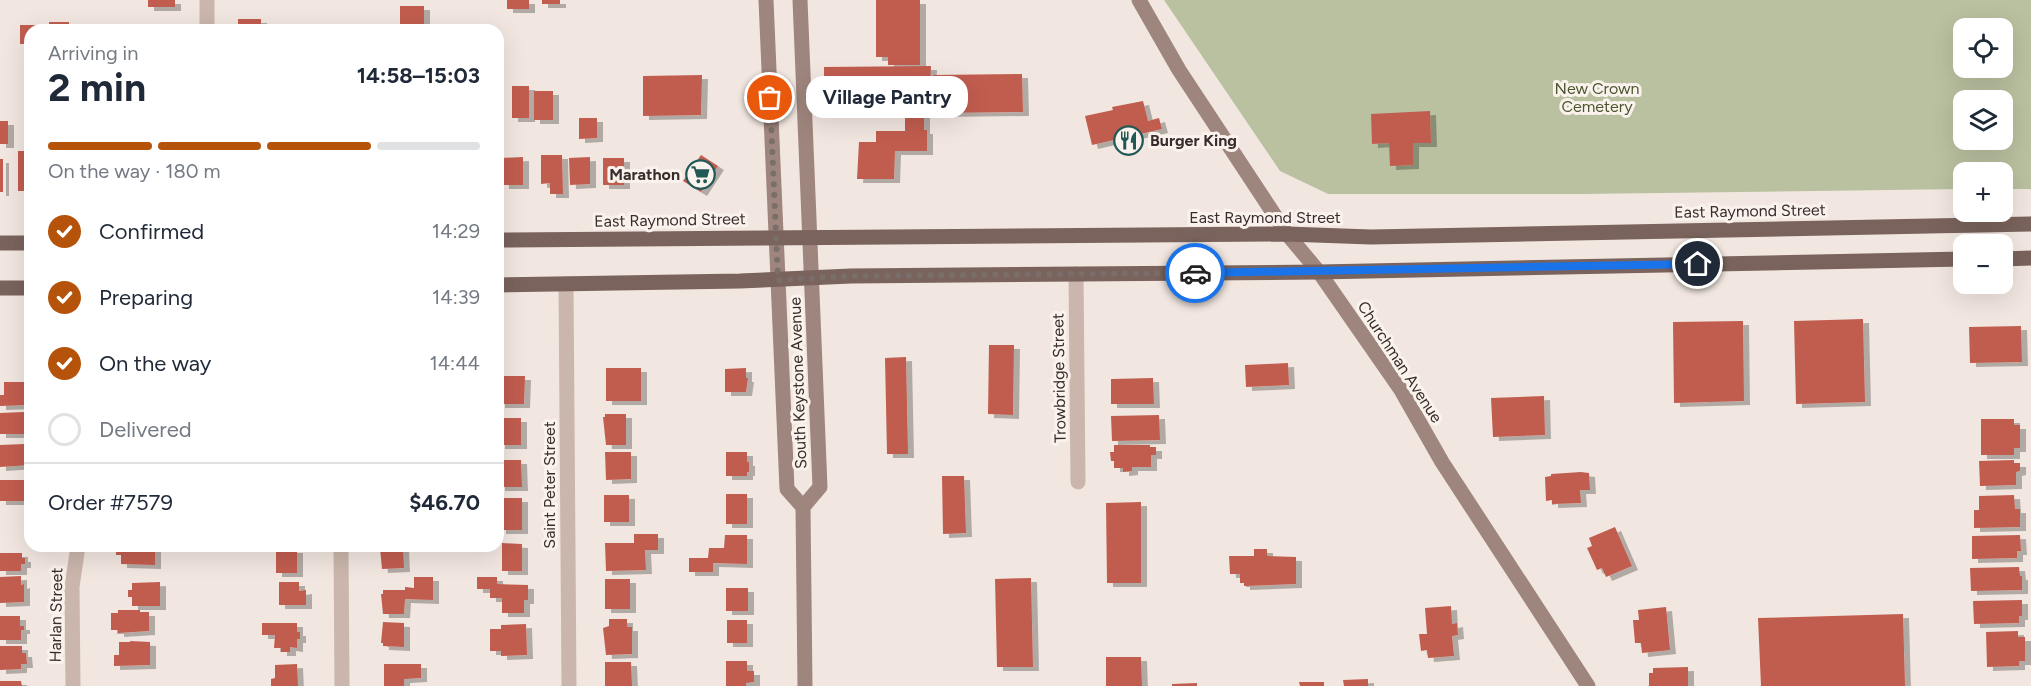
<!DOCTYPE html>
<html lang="en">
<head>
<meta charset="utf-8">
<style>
  :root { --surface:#fff; --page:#f2f2f3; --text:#1f2937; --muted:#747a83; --line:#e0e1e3; --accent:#b45309 }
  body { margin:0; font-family:Figtree,sans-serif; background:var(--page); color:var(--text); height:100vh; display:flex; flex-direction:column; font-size:22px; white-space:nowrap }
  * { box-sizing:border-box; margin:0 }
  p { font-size:20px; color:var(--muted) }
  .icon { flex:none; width:33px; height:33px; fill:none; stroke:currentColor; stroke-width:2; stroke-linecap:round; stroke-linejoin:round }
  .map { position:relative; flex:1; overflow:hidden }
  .details { position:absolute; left:24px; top:24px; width:480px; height:528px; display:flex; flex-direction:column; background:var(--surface); border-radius:18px; box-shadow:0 6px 24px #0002 }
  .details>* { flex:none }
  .buttons { position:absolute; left:1953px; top:18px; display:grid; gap:12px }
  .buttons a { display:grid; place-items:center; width:60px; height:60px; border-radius:12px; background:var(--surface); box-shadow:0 6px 24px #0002; font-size:30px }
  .pin { position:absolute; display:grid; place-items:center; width:51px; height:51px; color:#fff; margin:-26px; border:3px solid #fff; border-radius:50%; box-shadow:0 2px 6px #0007 }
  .courier { position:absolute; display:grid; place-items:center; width:60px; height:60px; margin:-30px; border:4px solid #1a73e8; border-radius:50%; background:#fff; color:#222; box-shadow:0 2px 8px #0007 }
  .bubble { position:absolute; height:42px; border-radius:18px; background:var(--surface); box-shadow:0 6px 24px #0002; font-size:20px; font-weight:700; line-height:42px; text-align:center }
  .head em { font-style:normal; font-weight:700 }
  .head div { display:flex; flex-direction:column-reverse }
  .head { display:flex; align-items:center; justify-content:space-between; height:102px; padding:0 24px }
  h1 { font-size:39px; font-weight:700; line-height:45px }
  .bar { display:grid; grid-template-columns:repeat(4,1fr); gap:9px 6px; align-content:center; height:72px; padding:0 24px }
  .bar i { height:8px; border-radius:4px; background:var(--line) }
  .bar .active { background:var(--accent) }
  .bar p { grid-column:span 4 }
  .line { display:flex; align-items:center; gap:15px; padding:0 24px; border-top:2px solid var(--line) }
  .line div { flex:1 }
  ol { padding:0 24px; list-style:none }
  li { display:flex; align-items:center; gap:18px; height:66px }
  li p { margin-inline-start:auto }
  li .icon { padding:6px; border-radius:50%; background:var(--accent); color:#fff; stroke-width:4 }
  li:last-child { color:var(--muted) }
  li i { width:33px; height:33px; border:3px solid var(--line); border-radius:50% }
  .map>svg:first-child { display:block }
  .green { fill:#bac1a0; fill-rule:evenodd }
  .building { fill:#c15d4f; filter:url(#shadow) }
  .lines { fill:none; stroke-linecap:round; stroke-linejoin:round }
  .street { stroke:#cab6ac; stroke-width:15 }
  .secondary { stroke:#9e857d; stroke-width:15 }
  .primary { stroke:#7a635c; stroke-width:15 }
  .done { stroke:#796e6a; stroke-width:6; stroke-dasharray:0 10.8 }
  .route { stroke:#1a73e8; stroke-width:8 }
  .labels { text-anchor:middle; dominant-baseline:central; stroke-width:6; stroke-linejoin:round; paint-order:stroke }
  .park-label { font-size:16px; fill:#4c562f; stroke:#faf2ec }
  .poi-label { font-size:16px; font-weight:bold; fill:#382d2a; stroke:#faf2ec; text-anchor:start }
  .street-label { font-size:16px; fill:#382d2a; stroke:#faf2ec }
</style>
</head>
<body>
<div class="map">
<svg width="2031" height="686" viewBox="0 0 2031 686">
  <defs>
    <filter id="shadow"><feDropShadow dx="6" dy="4" stdDeviation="0" flood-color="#0004"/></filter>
  </defs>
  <rect width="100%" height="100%" fill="#f2e7e0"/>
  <path class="green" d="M1164,0H2031V189H2003L2002,172H1964L1963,189L1582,194H1328L1280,171ZM1964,28H2002V68H1964ZM1964,100H2002V140H1964Z"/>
  <path class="building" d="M148,0H175V7H148Z
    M507,0H529V9H507Z
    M542,0H560V4H542Z
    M876,0H920V65H888V57H876Z
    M400,6H424V30H400Z
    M238,19H261V30H238Z
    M49,22H69V30H49Z
    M128,24H141V30H128Z
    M20,25H40V30H30V44H20Z
    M266,25H286V30H266Z
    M931,66L930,89H918V97H924V130H927V151H895L894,179H857L859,142H876V131H905V98H907V91H824V67Z
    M1022,74L1023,112L933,113V75Z
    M702,75L701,115L643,116V76Z
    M512,86H529V118H512Z
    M534,91H553V120H534Z
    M1143,101L1148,121L1159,118L1162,129L1092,145L1085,116L1113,110L1112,107Z
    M1430,111L1431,143H1413V165L1390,166L1389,143L1372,144L1371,114Z
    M579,118H597V138L579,139Z
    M0,121H8V144H0Z
    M18,151H30V191H18Z
    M541,155H562L563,194H550V183L541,184Z
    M701,155L718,166L701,192L683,181Z
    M523,157V185H503L502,158Z
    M590,157V184L570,185L569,158Z
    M603,158H624V185H603Z
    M0,159H3V192H0Z
    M1863,319L1865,402L1796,404L1794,321Z
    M1743,321L1744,401L1674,403L1673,322Z
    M2021,326L2022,362L1970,363L1969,327Z
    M989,345H1014L1013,415L988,414Z
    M906,357L908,454H887L885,358Z
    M1288,363L1289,385L1246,387L1245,365Z
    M606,368H641V401H606Z
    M746,368V378H748L746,392H725V369Z
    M499,376H525L524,404H499Z
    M1153,378L1154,404H1111V379Z
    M4,382H25L27,405L0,406V395H4Z
    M1544,396L1545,435L1493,437L1491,398Z
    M24,412V422H29L30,429H25L26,434H0V413Z
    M605,414H626V445H606L603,417H605Z
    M1159,415L1160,440L1112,441L1111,416Z
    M500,418H521V445H499Z
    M1981,419H2014V425H2020V448H2014V455H1981Z
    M25,444V453H30V465L0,467V445Z
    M1114,445H1150V447H1156V455H1151V467H1132V471L1123,472V468H1114V461H1111L1110,452H1114Z
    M605,452H631V479L606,480Z
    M726,452H747V462H749V472H747V476H726Z
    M499,460H521L522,487H499Z
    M2014,460V463H2020V471L2016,472V485L1980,486L1979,461Z
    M1581,472L1589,473L1590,490H1580L1581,503L1552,504V500L1546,501L1545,477L1551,476V474Z
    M942,476H964L966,533L943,534Z
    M0,480H25L26,489H30V501H0Z
    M726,494H747V524H726Z
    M604,495H629V522H604Z
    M2014,495L2015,509H2020V527L1974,528V510H1979V496Z
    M500,498H522V530H500V514H498Z
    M1141,502V583H1107L1106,503Z
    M1615,527L1632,566L1606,577L1602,568L1597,570L1587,548L1592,546L1589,538Z
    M634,534H658V550H645L646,570L606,571L605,543H634Z
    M725,535H747V564L713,563V572H689V558H708L709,548H724Z
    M2020,535L2021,551H2017V558L1972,559V536Z
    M502,543L522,544V571H502Z
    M116,546H155V565L121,564V555H116Z
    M383,546H403L404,568L382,569L380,548H383Z
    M276,549H297V573H276Z
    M1254,549H1267V556L1296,557V584L1244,586V583H1240V574H1230L1229,556H1254Z
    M0,553H22V558H25V564H21V571H0Z
    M2019,567L2020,576H2022V590L1971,591L1970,568Z
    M21,576V585L24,584V602L0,603V577Z
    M414,577H433V600L405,599L404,614H383L381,594H383V590H405V587L414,588Z
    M477,577H497V584L528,585V600H524V613H502V598H490V589H477Z
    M1031,578L1033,667H997L995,579Z
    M605,579H630V609H605Z
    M160,582V606H132V597H128V590H132V583Z
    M279,582H299V591L306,590V605H279Z
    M726,588H748V611H726Z
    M2022,600V616H2019V623L1974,624L1973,601Z
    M1451,606L1452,624L1457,623L1458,635L1452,636L1454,656L1428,658L1427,650L1421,651L1419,634H1427L1425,608Z
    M1666,607L1670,650L1642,653L1641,643H1635L1633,620H1639L1638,610Z
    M118,610H140V612H149V631L118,633V630H111V613H118Z
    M1903,614L1905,686H1761L1758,618Z
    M0,616H20V626H24V630H21V640H0Z
    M609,619H627V627H632V654L606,655L603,628L609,626Z
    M727,620H747V643H727Z
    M383,622L404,623V647L383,646V643H381Z
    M262,623H297V632H300V639H297V648L290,647V652H281V648H274L275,635H262Z
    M526,624L527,655L501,656V651H490V629H501V625Z
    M2018,631V637H2025V661H2019V666L1987,667L1986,632Z
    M130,641L150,642V665L114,666V655H119V642H130Z
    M0,646H22V653H26L27,664H21V669L0,670Z
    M1106,657H1141L1142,686H1106Z
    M726,661H747V671H754V682L746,683V686H726Z
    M605,662H631L632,686H605Z
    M297,664L298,686H271V679L275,678V665Z
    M384,664H421V678L404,679V686H384Z
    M1688,667V686H1649V673H1653V668Z
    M1368,679V686H1344L1343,680Z
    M0,681H21L22,686H0Z
    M1299,682H1324V686H1300Z
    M1197,683V686H1172V684Z"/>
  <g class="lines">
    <path class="street" d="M207,0V30
      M1076,274L1078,482
      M566,284L569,686
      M341,546L342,686
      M73,686L72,587L78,546"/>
    <path class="secondary" d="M766,0L787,489L803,507L805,686
      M800,0L820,487L803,507
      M1139,0L1179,70L1287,234L1319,272L1401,390L1442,462L1588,686"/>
    <path class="primary" d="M498,240L1287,234L1371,237L2031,224
      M0,243H30
      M2002,259L2031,258
      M498,285L740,281L851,276L1319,272L1964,259
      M0,288H30"/>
  </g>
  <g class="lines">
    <path class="done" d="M770,98L778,280L851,276L1195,273"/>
    <path class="route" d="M1195,273L1698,264"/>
  </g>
  <defs>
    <symbol id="restaurant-ring" viewBox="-11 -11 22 22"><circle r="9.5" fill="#faf2ec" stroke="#215956" stroke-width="1.5"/><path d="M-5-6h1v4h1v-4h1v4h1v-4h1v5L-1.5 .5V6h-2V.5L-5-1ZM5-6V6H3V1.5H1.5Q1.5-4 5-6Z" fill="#215956"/></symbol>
    <symbol id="supermarket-ring" viewBox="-11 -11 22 22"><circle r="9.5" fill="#faf2ec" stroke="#215956" stroke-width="1.5"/><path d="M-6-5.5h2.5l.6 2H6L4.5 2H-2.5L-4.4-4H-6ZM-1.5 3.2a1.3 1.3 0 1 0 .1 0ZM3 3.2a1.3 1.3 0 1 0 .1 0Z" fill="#215956"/></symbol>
  </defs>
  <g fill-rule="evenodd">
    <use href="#restaurant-ring" x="1112" y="124" width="33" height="33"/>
    <use href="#supermarket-ring" x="684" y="158" width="33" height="33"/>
  </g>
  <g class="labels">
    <g class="park-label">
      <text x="1597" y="88">New Crown<tspan x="1597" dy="18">Cemetery</tspan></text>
    </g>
    <g class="poi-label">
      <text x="1150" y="140">Burger King</text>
      <text x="680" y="174" text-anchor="end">Marathon</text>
    </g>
    <g class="street-label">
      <text transform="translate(1750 211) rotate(-1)">East Raymond Street</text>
      <text x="1265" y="217">East Raymond Street</text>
      <text transform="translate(670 220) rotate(-1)">East Raymond Street</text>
      <text transform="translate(1400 362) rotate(57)">Churchman Avenue</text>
      <text transform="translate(1059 378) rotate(-91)">Trowbridge Street</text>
      <text transform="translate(798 383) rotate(-92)">South Keystone Avenue</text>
      <text transform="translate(549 485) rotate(-90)">Saint Peter Street</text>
      <text transform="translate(56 615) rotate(-89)">Harlan Street</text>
    </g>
  </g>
</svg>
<div class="buttons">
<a><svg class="icon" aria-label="locate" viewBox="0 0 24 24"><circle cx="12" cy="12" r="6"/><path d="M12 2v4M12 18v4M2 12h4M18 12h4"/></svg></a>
<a><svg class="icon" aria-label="layers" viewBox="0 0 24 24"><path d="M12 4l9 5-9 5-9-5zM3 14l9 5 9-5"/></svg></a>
<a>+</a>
<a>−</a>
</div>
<div class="pin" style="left:770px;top:98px;background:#ea580c"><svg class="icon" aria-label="bag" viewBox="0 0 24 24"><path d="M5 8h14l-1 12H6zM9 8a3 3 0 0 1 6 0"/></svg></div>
<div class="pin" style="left:1698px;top:264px;background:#1f2937"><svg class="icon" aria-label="home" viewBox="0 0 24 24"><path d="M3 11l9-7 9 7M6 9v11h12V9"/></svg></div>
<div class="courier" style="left:1195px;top:273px"><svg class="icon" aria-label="car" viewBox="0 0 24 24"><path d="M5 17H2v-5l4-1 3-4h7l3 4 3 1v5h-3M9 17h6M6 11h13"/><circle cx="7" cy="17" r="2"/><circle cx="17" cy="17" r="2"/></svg></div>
<div class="bubble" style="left:806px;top:76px;width:162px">Village Pantry</div>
<section class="details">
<div class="head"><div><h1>2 min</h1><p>Arriving in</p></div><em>14:58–15:03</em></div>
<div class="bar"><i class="active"></i><i class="active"></i><i class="active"></i><i></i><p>On the way · 180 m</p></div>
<ol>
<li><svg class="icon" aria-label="check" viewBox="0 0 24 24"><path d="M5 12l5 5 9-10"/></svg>Confirmed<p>14:29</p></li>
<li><svg class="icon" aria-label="check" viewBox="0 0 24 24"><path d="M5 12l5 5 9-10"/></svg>Preparing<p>14:39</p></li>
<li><svg class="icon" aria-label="check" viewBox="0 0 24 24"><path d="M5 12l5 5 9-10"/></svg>On the way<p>14:44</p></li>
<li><i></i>Delivered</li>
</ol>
<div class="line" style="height:78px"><div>Order #7579</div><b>$46.70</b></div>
</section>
</div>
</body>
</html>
